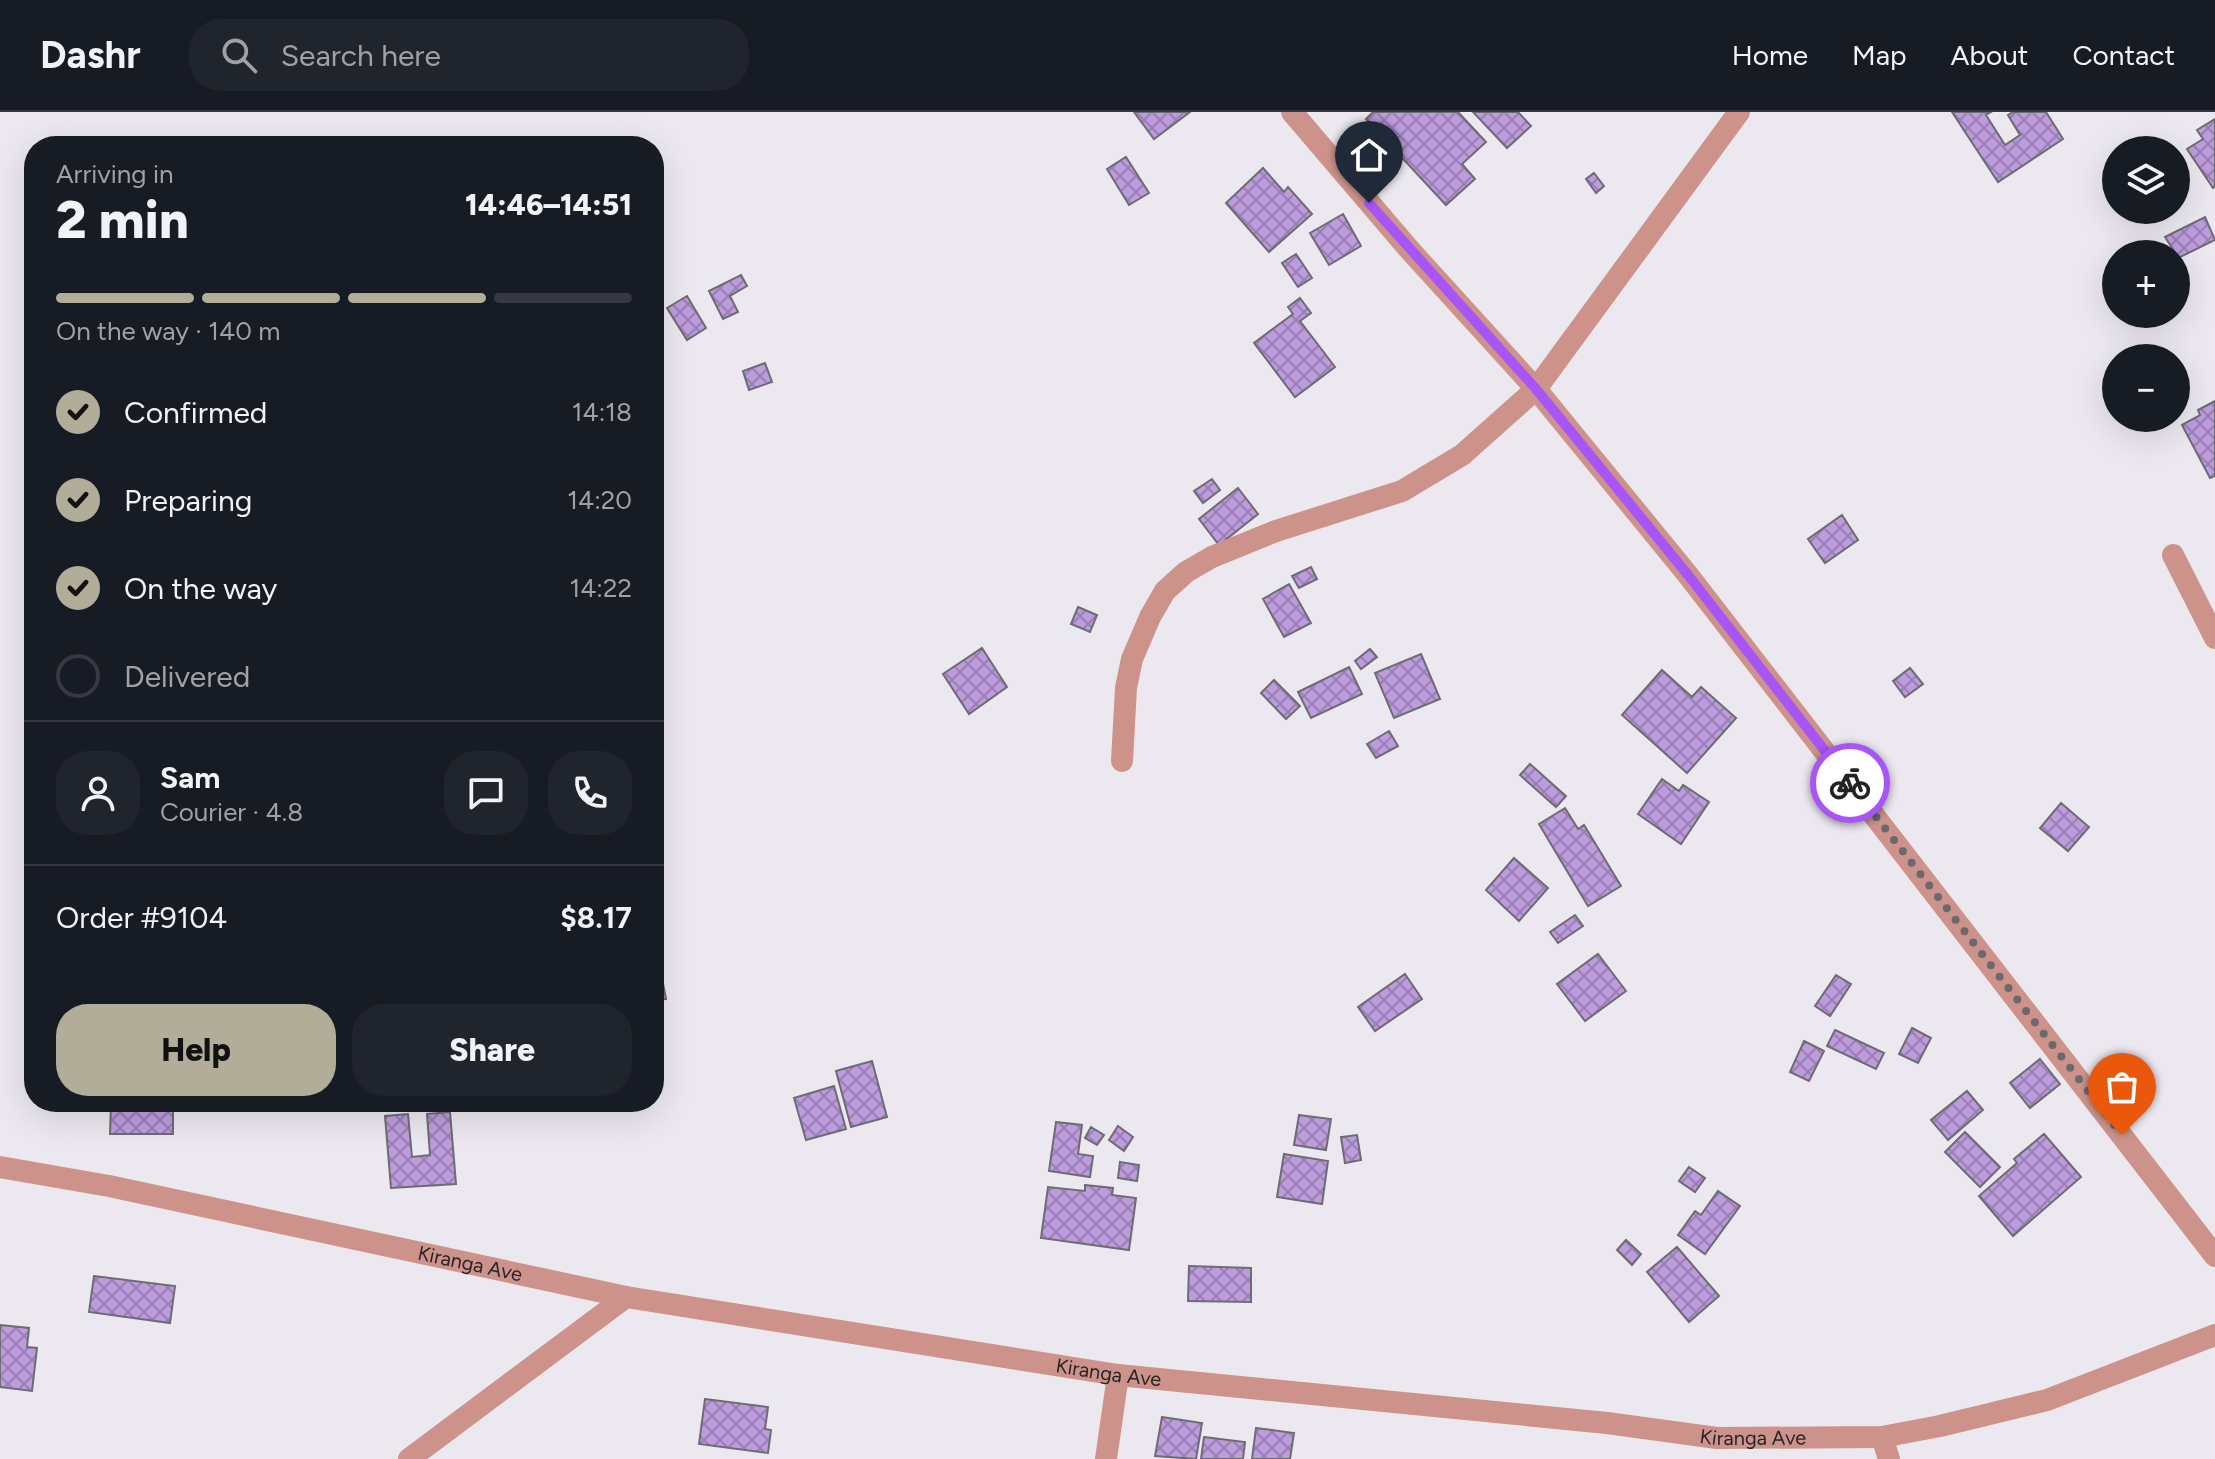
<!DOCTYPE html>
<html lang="en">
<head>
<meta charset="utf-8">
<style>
  :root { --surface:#171b24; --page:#20242c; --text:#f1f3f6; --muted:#9ea1a6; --line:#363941; --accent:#b2ad98 }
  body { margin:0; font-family:Figtree,sans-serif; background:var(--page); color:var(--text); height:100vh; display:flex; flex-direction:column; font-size:30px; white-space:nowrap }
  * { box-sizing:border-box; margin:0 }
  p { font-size:26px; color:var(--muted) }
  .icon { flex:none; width:44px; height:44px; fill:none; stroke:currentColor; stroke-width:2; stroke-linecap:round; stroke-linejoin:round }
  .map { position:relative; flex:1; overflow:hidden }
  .details { position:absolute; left:24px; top:24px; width:640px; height:976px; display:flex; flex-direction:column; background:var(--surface); border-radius:32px; box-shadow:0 8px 32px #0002 }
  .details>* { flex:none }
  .buttons { position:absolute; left:2102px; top:24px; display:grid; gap:16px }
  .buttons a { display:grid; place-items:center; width:88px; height:88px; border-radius:50%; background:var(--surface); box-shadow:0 8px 32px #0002; font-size:40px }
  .pin { position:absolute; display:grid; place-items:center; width:68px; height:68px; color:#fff; margin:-82px -34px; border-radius:50% 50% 50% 0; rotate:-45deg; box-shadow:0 0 8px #0007 }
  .pin .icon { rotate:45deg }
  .courier { position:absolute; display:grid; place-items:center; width:80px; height:80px; margin:-40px; border:6px solid #a855f7; border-radius:50%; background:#fff; color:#222; box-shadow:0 2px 10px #0007 }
  .overview em { font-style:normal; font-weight:800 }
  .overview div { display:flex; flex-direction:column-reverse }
  .overview { display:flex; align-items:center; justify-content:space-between; height:136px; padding:0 32px }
  h1 { font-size:52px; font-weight:800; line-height:60px }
  .bar { display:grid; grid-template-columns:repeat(4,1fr); gap:12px 8px; align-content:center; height:96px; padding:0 32px }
  .bar i { height:10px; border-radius:6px; background:var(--line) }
  .bar .current { background:var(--accent) }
  .bar p { grid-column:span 4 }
  .line { display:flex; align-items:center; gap:20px; padding:0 32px; border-top:2px solid var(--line) }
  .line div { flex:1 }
  .round { display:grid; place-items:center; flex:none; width:84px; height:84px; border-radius:32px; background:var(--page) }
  ol { padding:0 32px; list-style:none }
  li { display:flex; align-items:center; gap:24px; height:88px }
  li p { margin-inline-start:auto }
  li .icon { padding:8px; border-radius:50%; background:var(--accent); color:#111; stroke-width:4 }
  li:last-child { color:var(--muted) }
  li i { width:44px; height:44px; border:4px solid var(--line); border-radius:50% }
  .button { display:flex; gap:16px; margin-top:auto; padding:16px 32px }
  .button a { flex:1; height:92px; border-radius:32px; background:var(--accent); color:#111; font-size:32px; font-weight:800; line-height:92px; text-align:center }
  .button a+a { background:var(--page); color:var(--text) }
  header { display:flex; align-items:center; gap:48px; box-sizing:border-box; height:112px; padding:0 40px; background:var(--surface); border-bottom:2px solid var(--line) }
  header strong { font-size:38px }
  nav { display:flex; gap:44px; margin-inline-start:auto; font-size:28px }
  .search { width:560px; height:72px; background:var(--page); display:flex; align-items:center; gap:20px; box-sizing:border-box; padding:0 28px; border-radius:32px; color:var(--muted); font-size:30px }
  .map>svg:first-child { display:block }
  .building { fill:url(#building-cross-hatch); stroke:#6e6b72; stroke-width:2 }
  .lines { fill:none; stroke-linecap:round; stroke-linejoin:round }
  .minor { stroke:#cd938b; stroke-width:22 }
  .done { stroke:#6b696d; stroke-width:8; stroke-dasharray:0 14.4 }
  .route { stroke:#a855f7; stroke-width:10 }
  .labels { text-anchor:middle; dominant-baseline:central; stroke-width:6; stroke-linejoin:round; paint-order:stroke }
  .street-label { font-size:20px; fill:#252426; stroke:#fff }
</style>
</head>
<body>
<header>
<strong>Dashr</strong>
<div class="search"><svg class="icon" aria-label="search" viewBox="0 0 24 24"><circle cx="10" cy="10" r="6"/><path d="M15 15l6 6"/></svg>Search here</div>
<nav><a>Home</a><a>Map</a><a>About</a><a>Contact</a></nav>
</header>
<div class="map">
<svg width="2215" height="1347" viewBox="0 0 2215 1347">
  <defs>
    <pattern id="building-cross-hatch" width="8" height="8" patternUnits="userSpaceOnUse" patternTransform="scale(2)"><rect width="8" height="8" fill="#bd9cde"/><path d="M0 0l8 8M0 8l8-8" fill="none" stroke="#997fb4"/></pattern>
  </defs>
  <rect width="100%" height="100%" fill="#ece8f0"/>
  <path class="building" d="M1134,0H1190L1154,27Z
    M1373,0H1458L1486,30L1462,52L1475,67L1446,93L1366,7Z
    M1473,0H1518L1531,14L1507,36Z
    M1952,0H1991L1986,3L2005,33L2020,23L2008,3L2013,0H2046L2063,27L1998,70Z
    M2215,7V75L2213,76L2187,37L2203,27L2197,18Z
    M1126,45L1149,81L1129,93L1107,57Z
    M1263,56L1284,80L1288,75L1312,102L1269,140L1226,91Z
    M1594,61L1604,74L1596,81L1586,67Z
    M1343,102L1361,134L1329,153L1310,121Z
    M2205,105L2215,128L2176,147V142L2165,125Z
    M1296,142L1312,166L1298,175L1282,151Z
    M741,163L747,174L730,184L738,200L723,207L709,179Z
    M687,184L706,216L687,228L667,196Z
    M1300,186L1311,201L1300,209L1335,255L1295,285L1254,231L1293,202L1288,195Z
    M765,251L772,270L749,278L743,259Z
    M2215,289V364L2210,366L2182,313L2200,303L2198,298Z
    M1212,367L1220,378L1203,391L1194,379Z
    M1238,376L1258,402L1219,433L1199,407Z
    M1842,403L1858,428L1825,451L1808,427Z
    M1311,455L1317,467L1299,476L1292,464Z
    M1289,472L1311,511L1284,525L1263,487Z
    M1078,495L1097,503L1090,520L1071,512Z
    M982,536L1007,575L969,602L943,562Z
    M1370,537L1377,545L1361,557L1355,549Z
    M1421,542L1440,587L1394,606L1375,561Z
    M1349,555L1362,582L1311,606L1298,580Z
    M1910,556L1923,572L1905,585L1893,569Z
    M1662,558L1692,585L1701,575L1736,606L1687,661L1622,603Z
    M1274,568L1300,594L1286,607L1261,581Z
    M1389,619L1398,634L1376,646L1367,632Z
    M1530,652L1566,684L1556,695L1520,663Z
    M1662,667L1679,679L1683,673L1709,690L1681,732L1638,702Z
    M2061,691L2089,715L2068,739L2040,716Z
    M1565,696L1578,717L1584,713L1621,774L1588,794L1539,712Z
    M1514,746L1548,776L1519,809L1486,778Z
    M1575,803L1583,814L1558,831L1550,820Z
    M657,840L666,887L654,889V841Z
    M1598,842L1626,879L1585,909L1557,872Z
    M1405,862L1422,887L1375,919L1358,895Z
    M1836,863L1851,872L1830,904L1815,894Z
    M1912,916L1931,926L1918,951L1899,942Z
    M1835,918L1884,941L1876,957L1827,934Z
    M1804,929L1824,939L1809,969L1790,960Z
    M2040,947L2060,972L2030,996L2010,971Z
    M872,949L887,1005L851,1015L836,959Z
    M834,974L846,1017L806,1028L794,986Z
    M1967,979L1983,998L1948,1028L1931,1008Z
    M111,990H173V1022H110Z
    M450,1000L456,1072L391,1076L385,1004L408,1002L412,1045L430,1043L427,1002Z
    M1299,1003L1331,1007L1326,1038L1294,1033Z
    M1056,1010L1082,1013L1078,1042L1093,1044L1090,1065L1049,1059Z
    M1118,1014L1133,1025L1124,1039L1109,1028Z
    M1091,1015L1104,1023L1097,1033L1085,1026Z
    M1965,1020L2000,1055L1980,1075L1945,1040Z
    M2044,1022L2081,1065L2013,1124L1979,1084L2017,1051L2014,1047Z
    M1357,1023L1361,1048L1345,1051L1341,1025Z
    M1284,1042L1328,1049L1322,1092L1277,1085Z
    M1120,1050L1139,1053L1137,1069L1118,1066Z
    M1689,1055L1705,1066L1695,1080L1679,1069Z
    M1085,1073L1113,1076L1112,1083L1136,1086L1129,1138L1041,1126L1048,1075L1085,1079Z
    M1718,1079L1740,1094L1705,1142L1678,1123L1695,1099L1701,1103Z
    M1626,1128L1641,1142L1632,1153L1617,1138Z
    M1677,1135L1719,1184L1689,1210L1647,1160Z
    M1189,1154L1251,1156V1190L1188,1189Z
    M94,1164L175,1174L170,1211L89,1200Z
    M0,1213L29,1216L27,1235L37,1236L32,1279L0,1275Z
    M705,1287L768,1295L765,1317L771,1318L768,1341L699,1332Z
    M1162,1305L1202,1311L1196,1347L1155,1344Z
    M1256,1316L1294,1321L1290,1347H1252Z
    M1204,1325L1245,1330L1243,1347H1201Z"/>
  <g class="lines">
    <g class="minor">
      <path d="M1292,0L1408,136L1536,277L1688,463L2215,1144"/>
      <path d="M2173,443L2215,526"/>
      <path d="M1122,649L1126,576L1132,547L1150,505L1165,479L1186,460L1212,445L1276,419L1402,379L1462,343L1536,277L1739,0"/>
      <path id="s1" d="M0,1055L109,1074L626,1185L1118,1263L1607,1311L1717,1326L1882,1325L1940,1314L2047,1288L2215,1223"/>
      <path d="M1882,1325L1889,1347"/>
      <path d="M409,1347L626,1185"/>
      <path d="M1106,1347L1118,1263"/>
    </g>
  </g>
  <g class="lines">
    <path class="done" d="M1850,671L2122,1023"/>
    <path class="route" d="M1369,91L1536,277L1688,463L1850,671"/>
  </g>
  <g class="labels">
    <g class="street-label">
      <text stroke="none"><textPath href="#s1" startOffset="480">Kiranga Ave</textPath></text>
      <text stroke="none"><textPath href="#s1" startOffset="1128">Kiranga Ave</textPath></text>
      <text stroke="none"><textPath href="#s1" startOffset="1776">Kiranga Ave</textPath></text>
    </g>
  </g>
</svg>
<div class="buttons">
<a><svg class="icon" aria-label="layers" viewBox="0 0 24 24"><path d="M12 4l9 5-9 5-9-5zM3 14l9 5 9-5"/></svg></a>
<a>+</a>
<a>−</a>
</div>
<div class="pin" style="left:2122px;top:1023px;background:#ea580c"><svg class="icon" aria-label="bag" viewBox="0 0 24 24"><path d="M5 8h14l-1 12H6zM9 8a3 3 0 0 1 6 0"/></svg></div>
<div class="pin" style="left:1369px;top:91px;background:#1f2937"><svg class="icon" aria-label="home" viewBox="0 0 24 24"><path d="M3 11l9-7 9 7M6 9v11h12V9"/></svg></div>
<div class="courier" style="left:1850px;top:671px"><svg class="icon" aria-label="bike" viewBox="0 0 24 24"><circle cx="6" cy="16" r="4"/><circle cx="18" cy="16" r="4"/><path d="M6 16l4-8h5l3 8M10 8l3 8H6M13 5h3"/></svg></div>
<section class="details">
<div class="overview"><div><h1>2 min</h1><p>Arriving in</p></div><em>14:46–14:51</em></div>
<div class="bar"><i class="current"></i><i class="current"></i><i class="current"></i><i></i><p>On the way · 140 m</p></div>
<ol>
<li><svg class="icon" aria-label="check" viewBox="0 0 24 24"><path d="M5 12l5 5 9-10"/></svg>Confirmed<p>14:18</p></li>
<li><svg class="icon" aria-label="check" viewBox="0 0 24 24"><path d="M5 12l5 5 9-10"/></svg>Preparing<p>14:20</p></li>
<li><svg class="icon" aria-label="check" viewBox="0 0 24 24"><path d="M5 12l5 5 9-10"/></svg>On the way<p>14:22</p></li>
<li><i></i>Delivered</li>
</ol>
<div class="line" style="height:144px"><a class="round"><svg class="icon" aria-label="person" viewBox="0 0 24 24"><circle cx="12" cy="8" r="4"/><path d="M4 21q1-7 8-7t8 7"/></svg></a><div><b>Sam</b><p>Courier · 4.8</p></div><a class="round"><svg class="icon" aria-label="chat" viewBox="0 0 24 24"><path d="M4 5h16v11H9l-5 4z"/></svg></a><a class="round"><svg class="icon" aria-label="phone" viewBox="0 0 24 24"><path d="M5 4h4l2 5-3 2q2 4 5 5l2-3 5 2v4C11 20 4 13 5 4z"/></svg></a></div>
<div class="line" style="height:104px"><div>Order #9104</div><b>$8.17</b></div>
<div class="button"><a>Help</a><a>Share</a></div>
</section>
</div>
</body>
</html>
